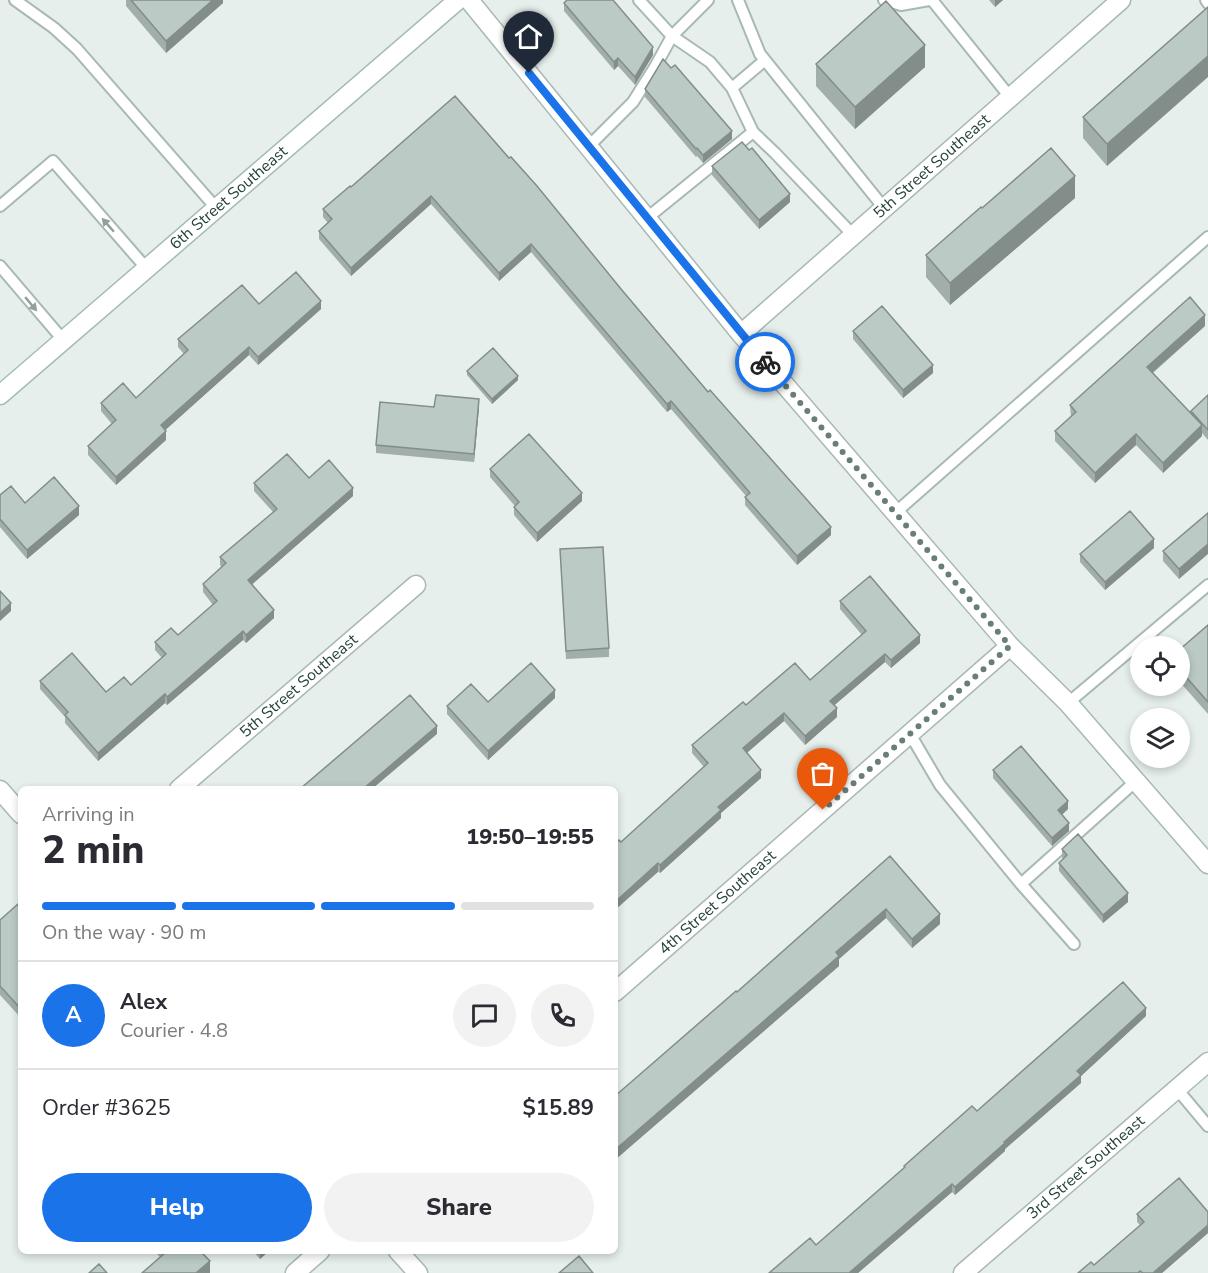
<!DOCTYPE html>
<html lang="en">
<head>
<meta charset="utf-8">
<style>
  :root { --surface:#fff; --page:#f2f2f3; --text:#2b2b33; --muted:#7c7c81; --line:#e1e1e2; --accent:#1a73e8 }
  body { margin:0; font-family:"Nunito Sans",sans-serif; background:var(--page); color:var(--text); height:100vh; display:flex; flex-direction:column; font-size:22px; white-space:nowrap }
  * { box-sizing:border-box; margin:0 }
  p { font-size:20px; color:var(--muted) }
  .icon { flex:none; width:33px; height:33px; fill:none; stroke:currentColor; stroke-width:2; stroke-linecap:round; stroke-linejoin:round }
  .map { position:relative; flex:1; overflow:hidden }
  .drawer { position:absolute; left:18px; top:786px; width:600px; height:468px; display:flex; flex-direction:column; background:var(--surface); border-radius:9px; box-shadow:0 3px 9px #0003 }
  .drawer>* { flex:none }
  .fabs { position:absolute; left:1130px; top:636px; display:grid; gap:12px }
  .fabs a { display:grid; place-items:center; width:60px; height:60px; border-radius:50%; background:var(--surface); box-shadow:0 3px 9px #0003; font-size:30px }
  .pin { position:absolute; display:grid; place-items:center; width:51px; height:51px; color:#fff; margin:-62px -26px; border-radius:50% 50% 50% 0; rotate:-45deg; box-shadow:0 0 6px #0007 }
  .pin .icon { rotate:45deg }
  .courier { position:absolute; display:grid; place-items:center; width:60px; height:60px; margin:-30px; border:4px solid #1a73e8; border-radius:50%; background:#fff; color:#222; box-shadow:0 2px 8px #0007 }
  .head em { font-style:normal; font-weight:800 }
  .head div { display:flex; flex-direction:column-reverse }
  .head { display:flex; align-items:center; justify-content:space-between; height:102px; padding:0 24px }
  h1 { font-size:39px; font-weight:800; line-height:45px }
  .bar { display:grid; grid-template-columns:repeat(4,1fr); gap:9px 6px; align-content:center; height:72px; padding:0 24px }
  .bar i { height:8px; border-radius:4px; background:var(--line) }
  .bar .selected { background:var(--accent) }
  .bar p { grid-column:span 4 }
  .line { display:flex; align-items:center; gap:15px; padding:0 24px; border-top:2px solid var(--line) }
  .line div { flex:1 }
  .round { display:grid; place-items:center; flex:none; width:63px; height:63px; border-radius:32px; background:var(--page) }
  .action { display:flex; gap:12px; margin-top:auto; padding:12px 24px }
  .action a { flex:1; height:69px; border-radius:36px; background:var(--accent); color:#fff; font-size:24px; font-weight:800; line-height:69px; text-align:center }
  .action a+a { background:var(--page); color:var(--text) }
  .map>svg:first-child { display:block }
  .lines { fill:none; stroke-linecap:round; stroke-linejoin:round }
  .lane-casing { stroke:#a8b8b2; stroke-width:14 }
  .street-casing { stroke:#a8b8b2; stroke-width:21 }
  .secondary-casing { stroke:#a4bbb3; stroke-width:21 }
  .lane { stroke:#fff; stroke-width:10 }
  .street { stroke:#fff; stroke-width:18 }
  .secondary { stroke:#fff; stroke-width:18 }
  .wall { fill:#a1aea9 }
  .shaded-wall { fill:#838d89 }
  .building { fill:#bbcac4; stroke:#838d89; stroke-width:1.5 }
  .oneway { fill:#92a09c }
  .done { stroke:#687f78; stroke-width:6; stroke-dasharray:0 10.8 }
  .route { stroke:#1a73e8; stroke-width:8 }
  .labels { text-anchor:middle; dominant-baseline:central; stroke-width:4.5; stroke-linejoin:round; paint-order:stroke }
  .street-label { font-size:16px; fill:#24423a; stroke:#f7fbf9 }
</style>
</head>
<body>
<div class="map">
<svg width="1208" height="1273" viewBox="0 0 1208 1273">
  <rect width="100%" height="100%" fill="#e6efeb"/>
  <g class="lines">
    <defs>
      <path id="lane" d="M15,0L54,28L77,49L217,209
        M639,0L672,36L710,62L732,88
        M738,0L760,54L884,208
        M884,0L901,5L929,0
        M932,0L1010,97
        M1206,0L1208,3
        M753,132L732,88L765,60
        M589,146L633,102L655,67L672,36L708,0
        M0,206L53,161L147,269
        M647,218L753,132L775,153L853,235
        M0,266L64,341
        M895,513L1208,237
        M1068,703L1208,585
        M910,734L940,785L1021,884
        M1074,944L1021,884L1136,781
        M1177,1089L1208,1126"/>
      <g id="street">
        <path d="M469,0L741,334L1010,646L1068,703L1208,864"/>
        <path id="s1" d="M741,334L1121,0"/>
        <path id="s2" d="M179,789L416,585"/>
        <path d="M0,790L21,814"/>
        <path id="s3" d="M615,992L1010,646"/>
        <path d="M398,1251L418,1273"/>
        <path d="M295,1273L320,1251"/>
        <path id="s4" d="M963,1273L1208,1062"/>
      </g>
      <g id="secondary">
        <path id="s5" d="M0,395L458,0"/>
      </g>
    </defs>
    <use href="#lane" class="lane-casing"/>
    <use href="#street" class="street-casing"/>
    <use href="#secondary" class="secondary-casing"/>
    <use href="#lane" class="lane"/>
    <use href="#street" class="street"/>
    <use href="#secondary" class="secondary"/>
  </g>
  <path class="wall" d="M126,0H223V3L166,53L126,6Z
    M989,0H1003L995,7Z
    M564,3L653,55L635,85L618,66L614,70L564,11Z
    M1208,7L1107,166L1083,138V117Z
    M816,64L925,67L855,129L816,86Z
    M671,68L732,139L703,163L697,156L696,157L645,97V89Z
    M455,96L621,289L831,535L797,565L745,505V497L746,496L671,409L667,412L531,252L499,281L431,204L351,276L319,239V231L328,223L323,217V209L351,187Z
    M749,150L790,202L759,229L712,175V166Z
    M1075,198L950,305L926,277V255L982,208Z
    M259,304L321,309L258,365L249,355L165,430L166,440L116,485L88,455V446L112,424L101,411V403L136,398L184,354L178,347V339Z
    M1205,326L1153,373L1191,414V411L1208,395V440L1202,433V436L1163,473L1136,445L1095,483L1055,441V431L1071,417L1070,405Z
    M853,331L933,373L903,398L853,339Z
    M467,371L518,380L492,404L467,375Z
    M434,407H479L474,462L376,453V445Z
    M490,469L582,501L537,542L514,515V507L515,506L490,477Z
    M309,478L353,496L252,584L274,618L246,643L243,640L167,705L165,703L98,761L65,723V717L40,689V681L106,692L131,685L162,658L155,650V642L178,635L213,605L203,592V584L222,567L220,565V557L273,512L254,491V483Z
    M0,495L25,503L79,515L27,559L0,527Z
    M1208,513L1179,579L1163,561V551Z
    M1154,548L1105,590L1080,562V554Z
    M560,549L609,648V657L566,659Z
    M840,601L920,643L891,668L885,662L834,705L837,717L805,745L784,721L747,753L761,778L721,813V818L660,873L621,842L704,767L692,753V745L810,680L862,635L840,609Z
    M1208,625V714L1179,681V650Z
    M555,698L488,760L447,714V706L488,702Z
    M993,770L1068,809L1062,815L1069,831L1052,846L993,778Z
    M1062,849L1128,902L1103,923L1059,871V863L1063,859L1062,857Z
    M890,856L940,924L912,948L886,918L839,959V966L616,1159L615,1158V1096L737,992Z
    M21,908V1018L0,995V920Z
    M1146,1016L1081,1076V1083L1005,1149V1151L955,1195L952,1192L858,1273H769L816,1245L904,1168V1166L977,1111Z
    M1137,1214L1208,1233L1162,1273H1078L1094,1265L1140,1225L1137,1222Z
    M156,1251H200L210,1273L160,1257L156,1253Z
    M253,1251H269L260,1259Z"/>
  <path class="shaded-wall" d="M213,0H223V3L166,53V41Z
    M995,0H1003L995,7Z
    M925,45V67L855,129V107Z
    M653,47V55L635,85V77Z
    M1208,56V77L1107,166V144Z
    M618,58V66L614,70V62Z
    M732,131V139L703,163V155Z
    M1075,176V198L950,305V283Z
    M790,194V202L759,229V220Z
    M431,196V204L351,276V268Z
    M531,244V252L499,281V273Z
    M321,301V309L258,365V357Z
    M1205,315V326L1147,377V367Z
    M249,347V355L161,434V425Z
    M933,365V373L903,398V390Z
    M518,376V380L492,404V399Z
    M479,399V407L474,462V454Z
    M671,401V409L667,412V404Z
    M1202,425V436L1163,473V463Z
    M166,431V440L116,485V477Z
    M1136,434V445L1095,483V473Z
    M353,488V496L248,588V580Z
    M582,493V501L537,542V533Z
    M79,506V515L27,559V550Z
    M831,527V535L797,565V556Z
    M1154,539V548L1105,590V582Z
    M1208,544V554L1179,579V569Z
    M11,603V611L0,621V613Z
    M274,610V618L246,643V635Z
    M243,631V640L167,705V697Z
    M920,635V643L891,668V660Z
    M885,654V662L830,709V701Z
    M555,690V698L488,760V751Z
    M165,694V703L98,761V753Z
    M837,708V717L805,745V736Z
    M784,713V721L743,756V748Z
    M437,726V734L372,789H363Z
    M761,770V778L721,813V818L660,873V865L718,807Z
    M1068,801V809L1058,818V810Z
    M1069,823V831L1052,846V838Z
    M658,863V872L615,910V902Z
    M1128,893V902L1103,923V915Z
    M886,909V918L839,959V966L616,1159V1149L836,952Z
    M940,914V924L912,948V939Z
    M1146,1008V1016L1081,1076V1083L1005,1149V1151L955,1195V1187L1004,1142L1077,1071Z
    M952,1184V1192L858,1273H849Z
    M1208,1225V1233L1162,1273H1153Z
    M260,1251H269L260,1259Z
    M210,1261V1273H196Z"/>
  <path class="building" d="M131,0H213L166,41Z
    M567,0H613L653,47L635,77L618,58L614,62L564,3Z
    M886,1L925,45L855,107L816,64Z
    M1208,7V56L1107,144L1083,117Z
    M663,59L671,68L675,65L732,131L703,155L697,148L696,149L645,89Z
    M455,96L509,158L511,157L537,186L621,289L708,392L710,390L831,527L797,556L745,497L750,493L671,401L667,404L531,244L499,273L431,196L351,268L319,231L332,219L323,209L350,186L351,187Z
    M742,142L749,150L752,148L790,194L759,220L712,166Z
    M1051,148L1075,176L950,283L926,255L981,207L982,208Z
    M296,272L321,301L258,357L249,347L161,425L166,431L116,477L88,446L116,420L101,403L123,383L136,398L188,350L178,339L242,285L259,304Z
    M1190,297L1205,315L1147,367L1202,425L1163,463L1136,434L1095,473L1055,431L1076,412L1070,405Z
    M882,306L933,365L903,390L853,331Z
    M493,348L518,376L492,399L467,371Z
    M436,395L479,399L474,454L376,445L380,402L434,407Z
    M1208,395V430L1191,411Z
    M529,434L582,493L537,533L514,507L519,502L490,469Z
    M287,454L309,478L329,460L353,488L248,580L274,610L246,635L243,631L167,697L165,694L98,753L65,715L68,712L40,681L72,653L106,692L124,677L131,685L166,654L155,642L171,628L178,635L217,601L203,584L226,563L220,557L277,509L254,483Z
    M54,477L79,506L27,550L0,519V495L11,486L25,503Z
    M1130,511L1154,539L1105,582L1080,554Z
    M1208,513V544L1179,569L1163,551Z
    M603,547L609,648L566,651L560,549Z
    M870,576L920,635L891,660L885,654L830,701L837,708L805,736L784,713L743,748L761,770L718,807L721,810L660,865L658,863L615,902V844L619,840L621,842L708,763L692,745L743,702L746,705L795,663L810,680L866,631L840,601Z
    M0,591L11,603L0,613Z
    M1208,625V702L1179,669V650Z
    M531,663L555,690L488,751L447,706L471,684L488,702Z
    M410,695L437,726L363,789H300Z
    M1021,746L1068,801L1058,810L1069,823L1052,838L993,770Z
    M1078,834L1128,893L1103,915L1059,863L1067,855L1062,849Z
    M890,856L940,914L912,939L886,909L836,952L839,956L616,1149L615,1148V1096L736,991L737,992Z
    M18,904L21,908V1009L0,986V920Z
    M1123,982L1146,1008L1077,1071L1081,1075L1004,1142L1005,1143L955,1187L952,1184L849,1273H769L810,1238L816,1245L905,1167L904,1166L972,1106L977,1111Z
    M1179,1178L1208,1212V1225L1153,1273H1143L1140,1271L1138,1273H1078L1091,1262L1094,1265L1144,1222L1137,1214Z
    M165,1251H200L210,1261L196,1273H142L166,1252Z
    M579,1256L593,1273H559Z
    M99,1264L107,1273H89Z"/>
  <defs><path id="oneway-solid" d="M-6-.8H1V-3.2L6.5 0L1 3.2V.8H-6Z" transform="scale(1.5)"/></defs>
  <g class="oneway">
    <use href="#oneway-solid" transform="translate(108 225) rotate(-131)"/>
    <use href="#oneway-solid" transform="translate(31 304) rotate(50)"/>
  </g>
  <g class="lines">
    <path class="done" d="M765,362L1010,646L823,810"/>
    <path class="route" d="M529,73L765,362"/>
  </g>
  <g class="labels">
    <g class="street-label">
      <text stroke="none"><textPath href="#s1" startOffset="254">5th Street Southeast</textPath></text>
      <text stroke="none"><textPath href="#s5" startOffset="302">6th Street Southeast</textPath></text>
      <text stroke="none"><textPath href="#s2" startOffset="158">5th Street Southeast</textPath></text>
      <text stroke="none"><textPath href="#s3" startOffset="136">4th Street Southeast</textPath></text>
      <text stroke="none"><textPath href="#s4" startOffset="162">3rd Street Southeast</textPath></text>
    </g>
  </g>
</svg>
<div class="fabs">
<a><svg class="icon" aria-label="locate" viewBox="0 0 24 24"><circle cx="12" cy="12" r="6"/><path d="M12 2v4M12 18v4M2 12h4M18 12h4"/></svg></a>
<a><svg class="icon" aria-label="layers" viewBox="0 0 24 24"><path d="M12 4l9 5-9 5-9-5zM3 14l9 5 9-5"/></svg></a>
</div>
<div class="pin" style="left:823px;top:810px;background:#ea580c"><svg class="icon" aria-label="bag" viewBox="0 0 24 24"><path d="M5 8h14l-1 12H6zM9 8a3 3 0 0 1 6 0"/></svg></div>
<div class="pin" style="left:529px;top:73px;background:#1f2937"><svg class="icon" aria-label="home" viewBox="0 0 24 24"><path d="M3 11l9-7 9 7M6 9v11h12V9"/></svg></div>
<div class="courier" style="left:765px;top:362px"><svg class="icon" aria-label="bike" viewBox="0 0 24 24"><circle cx="6" cy="16" r="4"/><circle cx="18" cy="16" r="4"/><path d="M6 16l4-8h5l3 8M10 8l3 8H6M13 5h3"/></svg></div>
<section class="drawer">
<div class="head"><div><h1>2 min</h1><p>Arriving in</p></div><em>19:50–19:55</em></div>
<div class="bar"><i class="selected"></i><i class="selected"></i><i class="selected"></i><i></i><p>On the way · 90 m</p></div>
<div class="line" style="height:108px"><b class="round" style="background:var(--accent);color:#fff">A</b><div><b>Alex</b><p>Courier · 4.8</p></div><a class="round"><svg class="icon" aria-label="chat" viewBox="0 0 24 24"><path d="M4 5h16v11H9l-5 4z"/></svg></a><a class="round"><svg class="icon" aria-label="phone" viewBox="0 0 24 24"><path d="M5 4h4l2 5-3 2q2 4 5 5l2-3 5 2v4C11 20 4 13 5 4z"/></svg></a></div>
<div class="line" style="height:78px"><div>Order #3625</div><b>$15.89</b></div>
<div class="action"><a>Help</a><a>Share</a></div>
</section>
</div>
</body>
</html>
